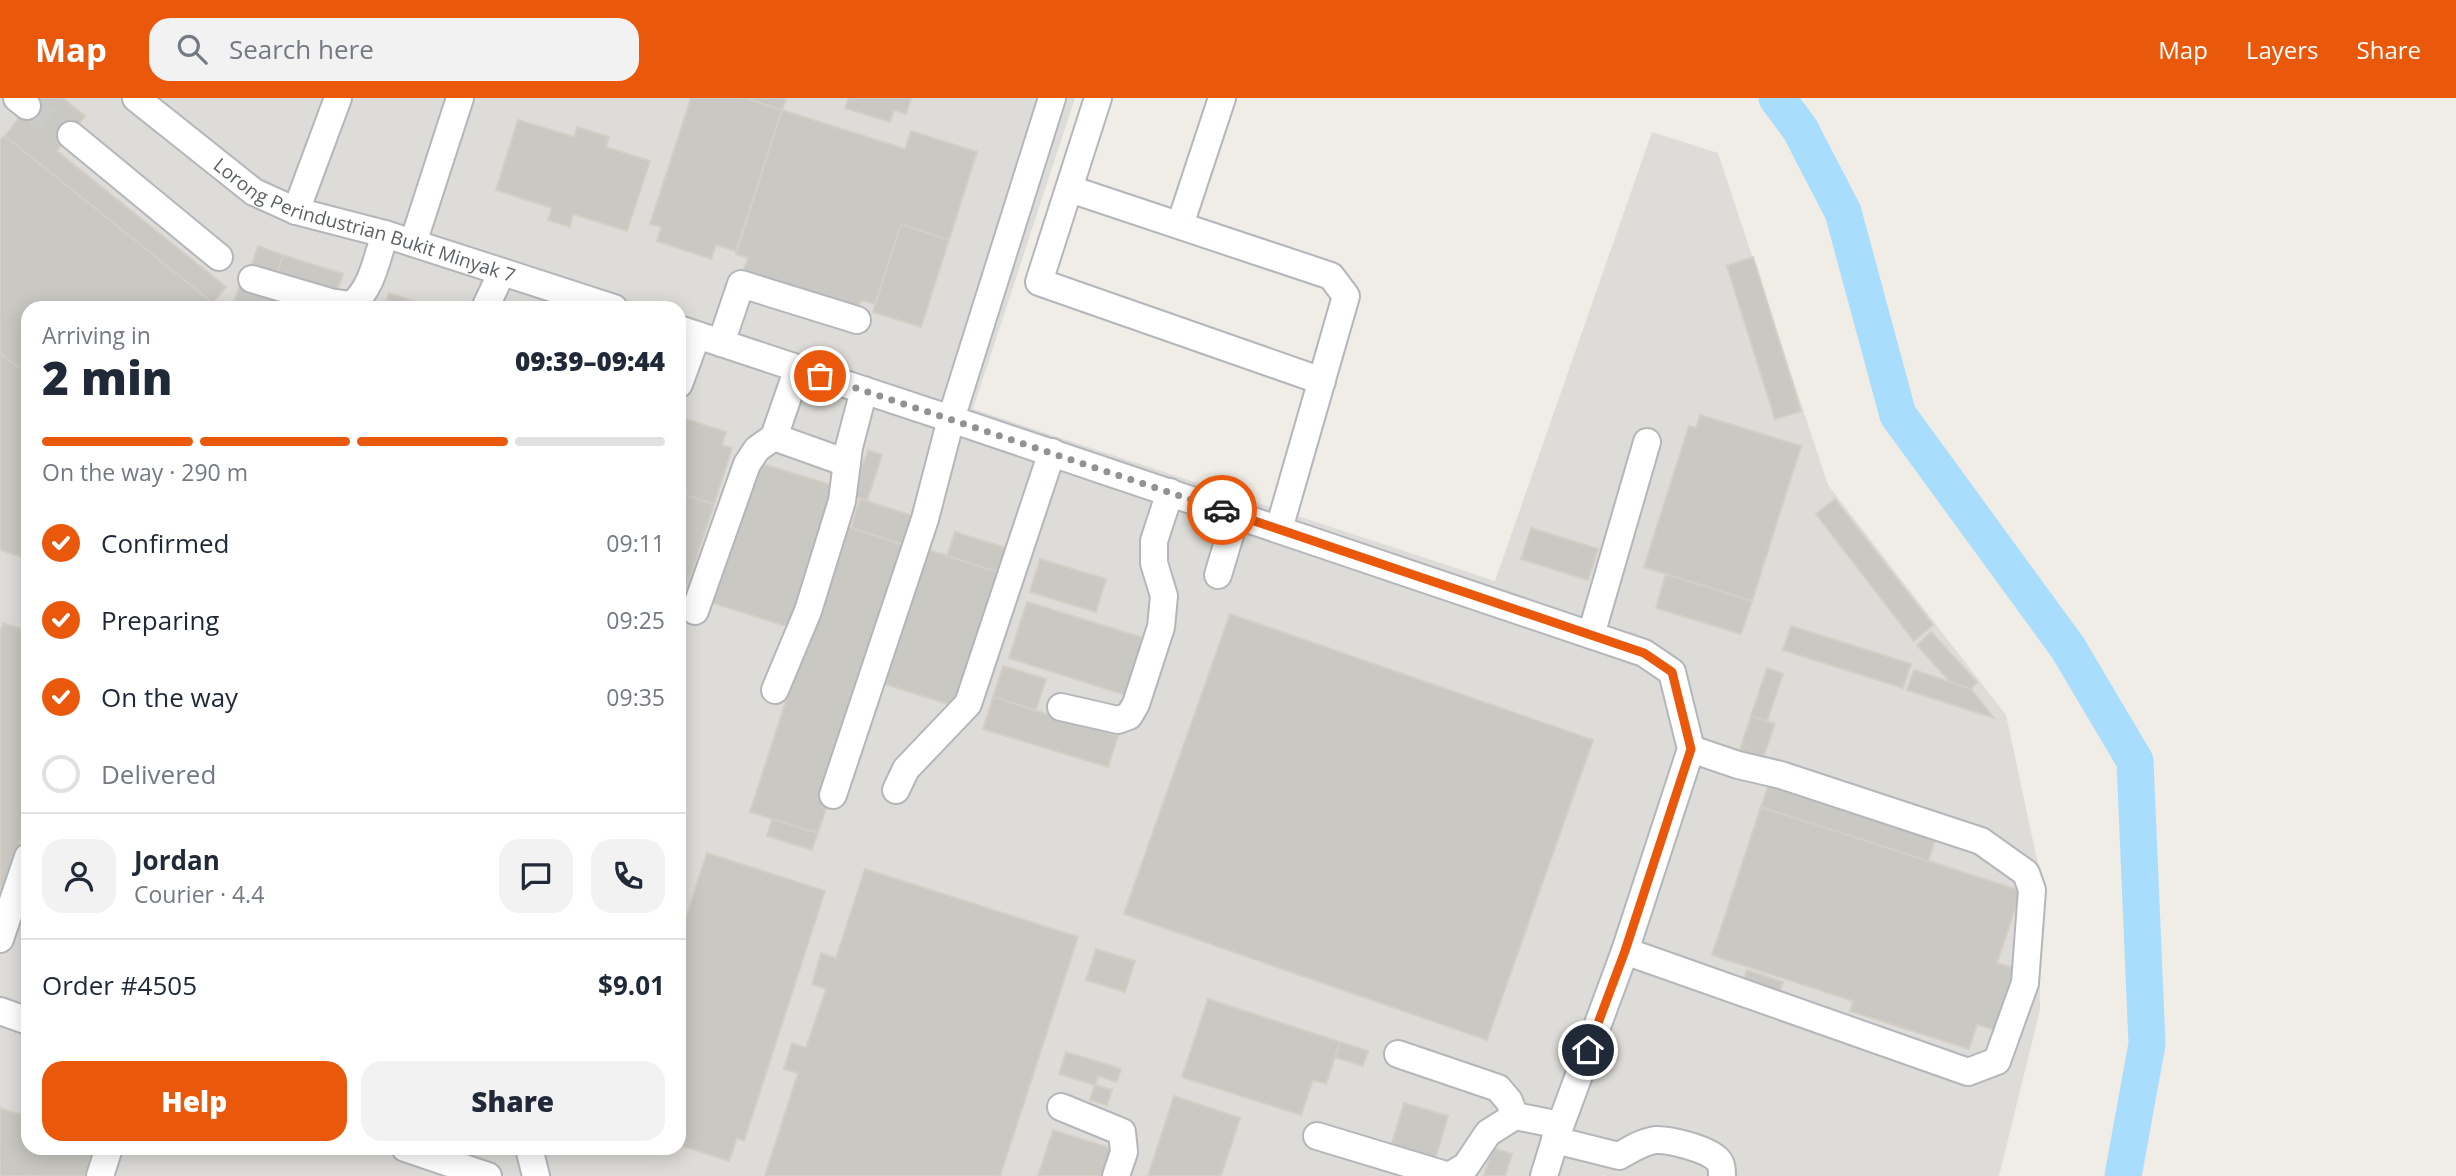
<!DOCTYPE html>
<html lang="en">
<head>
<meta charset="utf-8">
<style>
  :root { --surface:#fff; --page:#f2f2f3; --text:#1f2937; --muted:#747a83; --line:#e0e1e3; --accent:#ea580c }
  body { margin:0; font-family:"Open Sans",sans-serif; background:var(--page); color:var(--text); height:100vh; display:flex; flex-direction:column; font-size:26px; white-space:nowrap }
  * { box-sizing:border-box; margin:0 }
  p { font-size:23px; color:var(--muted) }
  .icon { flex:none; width:38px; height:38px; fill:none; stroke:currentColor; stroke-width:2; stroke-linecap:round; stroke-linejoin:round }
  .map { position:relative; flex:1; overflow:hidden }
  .sheet { position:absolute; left:21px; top:203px; width:665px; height:854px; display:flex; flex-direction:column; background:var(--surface); border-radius:21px; box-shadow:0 4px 18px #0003 }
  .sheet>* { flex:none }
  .pin { position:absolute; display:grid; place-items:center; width:60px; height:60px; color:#fff; margin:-30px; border:4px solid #fff; border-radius:50%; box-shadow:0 2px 7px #0007 }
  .courier { position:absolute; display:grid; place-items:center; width:70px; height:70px; margin:-35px; border:5px solid #ea580c; border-radius:50%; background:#fff; color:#222; box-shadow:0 2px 9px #0007 }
  .headline em { font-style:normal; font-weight:800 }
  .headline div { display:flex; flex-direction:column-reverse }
  .headline { display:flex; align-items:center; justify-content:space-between; height:119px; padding:0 21px }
  h1 { font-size:46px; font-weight:800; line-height:52px }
  .bar { display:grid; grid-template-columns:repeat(4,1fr); gap:10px 7px; align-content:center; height:84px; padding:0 21px }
  .bar i { height:9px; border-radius:5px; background:var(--line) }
  .bar .current { background:var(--accent) }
  .bar p { grid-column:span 4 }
  .line { display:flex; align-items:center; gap:18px; padding:0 21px; border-top:2px solid var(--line) }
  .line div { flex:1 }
  .round { display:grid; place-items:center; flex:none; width:74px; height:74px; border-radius:21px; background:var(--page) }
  ol { padding:0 21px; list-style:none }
  li { display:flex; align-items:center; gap:21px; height:77px }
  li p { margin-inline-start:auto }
  li .icon { padding:7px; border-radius:50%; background:var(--accent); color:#fff; stroke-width:4 }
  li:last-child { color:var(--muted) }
  li i { width:38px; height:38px; border:4px solid var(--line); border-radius:50% }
  .action { display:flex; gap:14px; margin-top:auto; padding:14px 21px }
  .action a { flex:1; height:80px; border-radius:21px; background:var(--accent); color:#fff; font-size:28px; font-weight:800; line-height:80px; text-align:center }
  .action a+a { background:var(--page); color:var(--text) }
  header { display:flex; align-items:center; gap:42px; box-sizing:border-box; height:98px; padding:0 35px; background:var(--accent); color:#fff }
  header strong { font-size:33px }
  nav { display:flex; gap:38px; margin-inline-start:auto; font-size:24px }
  .search { width:490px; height:63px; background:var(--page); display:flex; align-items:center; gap:18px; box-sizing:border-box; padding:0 24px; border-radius:21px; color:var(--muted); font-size:26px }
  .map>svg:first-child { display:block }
  .industrial { fill:#dedcd8; fill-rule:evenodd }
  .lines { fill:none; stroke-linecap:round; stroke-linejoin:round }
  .river { stroke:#a8ddfd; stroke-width:37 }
  .building { fill:#cac8c3; stroke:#d4cec4; stroke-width:2 }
  .minor-tunnel { stroke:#cacac6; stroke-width:26; stroke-dasharray:26 13; stroke-linecap:butt }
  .minor-casing { stroke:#b3b6ba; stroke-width:30 }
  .minor { stroke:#fff; stroke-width:26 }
  .done { stroke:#909393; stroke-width:7; stroke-dasharray:0 12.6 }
  .route { stroke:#ea580c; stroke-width:9 }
  .labels { text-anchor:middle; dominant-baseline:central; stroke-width:7; stroke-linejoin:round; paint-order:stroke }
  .street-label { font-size:19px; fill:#5d6266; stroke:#fff }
</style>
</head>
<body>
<header>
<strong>Map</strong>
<div class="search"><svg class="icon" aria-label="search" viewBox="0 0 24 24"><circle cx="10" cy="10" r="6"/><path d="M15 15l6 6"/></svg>Search here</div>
<nav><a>Map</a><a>Layers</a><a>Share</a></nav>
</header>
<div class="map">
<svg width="2456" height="1078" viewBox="0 0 2456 1078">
  <rect width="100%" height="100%" fill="#efede6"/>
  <path class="industrial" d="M0,0H1075L973,311L1495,483L1652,34L1718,55L1828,387L2006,617L2038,766L2040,912L1999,1078H0ZM28,210H679V1050H28Z"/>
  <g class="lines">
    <path class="river" d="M1777,0L1800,31L1843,114L1898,317L2068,550L2135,663L2147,946L2123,1078"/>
  </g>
  <path class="building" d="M34,0H63L85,18L57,53L226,189L213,205L5,38Z
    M691,0H745L782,12L736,153L716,147L711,161L657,143L661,129L650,126Z
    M745,0H786L782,12Z
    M849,0H911L906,16L894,12L890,24L845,10Z
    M782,12L905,51L911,33L977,54L949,142L901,126L875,206L861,202L858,211L743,174L748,160L736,156Z
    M518,22L574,39L577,29L609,39L606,49L650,63L627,133L573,116L570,129L548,122L552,110L496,92Z
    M5,38L213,205L211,210H28V277L0,255V42Z
    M901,126L949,142L921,229L873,214Z
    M258,148L283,157L277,178L251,169Z
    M283,157L343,176L336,197L277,178Z
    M1753,159L1801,313L1775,321L1727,168Z
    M242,181L330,210H232Z
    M389,195L413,203L411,210H384Z
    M0,255L28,277V461L0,452Z
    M1700,317L1801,348L1752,503L1644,469L1689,328L1696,330Z
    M680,319L726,334L722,347L732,350L714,406L679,395Z
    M868,352L882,357L867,403L852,398Z
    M753,363L841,390L795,531L707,503Z
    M679,395L714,406L679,512Z
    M860,401L917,419L908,448L851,430Z
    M1835,401L1933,527L1914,543L1816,416Z
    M843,427L911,449L818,735L750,714Z
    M1531,430L1598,451L1588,482L1521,461Z
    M955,434L1012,452L1004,476L947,458Z
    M929,452L1004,476L960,610L885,586Z
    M1040,461L1106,481L1096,514L1030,494Z
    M1666,476L1752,503L1741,536L1656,510Z
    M1027,504L1150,542L1132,599L1009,560Z
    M1230,516L1593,642L1487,942L1124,816Z
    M3,525L28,533V717L0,806V535Z
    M1791,528L1911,566L1903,590L1783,552Z
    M1931,534L1977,584L1971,591L1950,584L1917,547Z
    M1003,568L1046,581L1036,612L993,599Z
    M1767,570L1783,576L1767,623L1751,618Z
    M1914,572L1971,591L1994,620L1907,592Z
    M993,599L1118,638L1108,669L983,631Z
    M1751,618L1775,626L1761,666L1738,658Z
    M1770,683L1937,737L1928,763L1761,709Z
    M1761,709L2021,793L1997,865L2023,873L2003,935L1977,926L1969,951L1850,913L1853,903L1712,857Z
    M772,721L818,735L812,752L767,738Z
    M707,755L825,793L744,1043L737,1040L729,1063L679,1047V842Z
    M865,771L1078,839L1000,1078H765L798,975L784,971L792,945L806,950L826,891L812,886L821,855L836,860Z
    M1096,851L1135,863L1125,894L1086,882Z
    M1747,872L1783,884L1779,896L1743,884Z
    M1208,901L1340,944L1326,986L1313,982L1301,1017L1182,979Z
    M1340,944L1368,953L1363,968L1335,959Z
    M1066,954L1121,971L1117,984L1098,978L1095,987L1059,976Z
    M1095,987L1112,992L1107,1007L1090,1002Z
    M1174,998L1240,1020L1221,1078H1148Z
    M1404,1005L1448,1018L1435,1061L1391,1048Z
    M0,1010L28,1019V1050H94L85,1078H0Z
    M1053,1032L1116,1052L1108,1078H1038Z
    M1493,1050L1512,1056L1505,1078H1484Z"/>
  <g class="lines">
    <path class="minor-tunnel" d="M27,8L71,37"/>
    <defs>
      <g id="minor">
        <path d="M17,0L27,8"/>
        <path id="s1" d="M136,0L254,94L296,113L385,136L614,210"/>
        <path d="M1098,0L1039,184L1322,283"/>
        <path d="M71,37L219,159"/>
        <path d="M1070,91L1331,178L1346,198L1279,431"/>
        <path d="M296,113L338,0"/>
        <path d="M1180,127L1222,0"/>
        <path d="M413,145L460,0"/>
        <path d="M252,181L330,204L351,207C372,192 377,159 385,136"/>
        <path d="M485,210L502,174"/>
        <path d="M679,231L951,321L1644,555L1672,574L1691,651L1625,853L1555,1042L1544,1078"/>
        <path d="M721,245L741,186L857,222"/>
        <path d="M679,286L697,237"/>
        <path d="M774,339L847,365"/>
        <path d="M1218,477L1236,417"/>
        <path d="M695,513L747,366L757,351L774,339L798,270"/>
        <path d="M1591,537L1647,344"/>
        <path d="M775,592L808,513L842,403L849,349L864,292"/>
        <path d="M1061,609L1118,622L1129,618L1136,606L1161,529L1164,498L1154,465V443L1170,394"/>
        <path d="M896,692L906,671L968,606L1052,354"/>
        <path d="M833,697L925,421L951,321L1052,0"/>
        <path d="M0,841L28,759"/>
        <path d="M1625,853L1968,974L1997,963L2025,885L2032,792L2026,775L1981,743L1781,677L1738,667L1691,651"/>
        <path d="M0,913L28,923"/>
        <path d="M1398,956L1498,990L1509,1003L1515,1018L1560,1027"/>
        <path d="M1061,1009L1122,1034L1124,1054L1116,1078"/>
        <path d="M1317,1038L1449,1078L1466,1068L1488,1035L1515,1018"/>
        <path d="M1555,1042L1619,1058C1630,1052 1642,1044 1655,1042C1669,1041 1708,1051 1718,1062C1722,1066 1722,1073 1722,1078"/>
        <path d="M405,1050L488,1078"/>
        <path d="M529,1050L536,1078"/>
        <path d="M100,1078L109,1050"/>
      </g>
    </defs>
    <use href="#minor" class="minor-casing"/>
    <use href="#minor" class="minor"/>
  </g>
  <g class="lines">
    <path class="done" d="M820,278L1222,412"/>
    <path class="route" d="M1222,412L1644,555L1672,574L1691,651L1625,853L1588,952"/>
  </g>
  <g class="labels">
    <g class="street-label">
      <text stroke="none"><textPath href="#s1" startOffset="264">Lorong Perindustrian Bukit Minyak 7</textPath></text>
    </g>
  </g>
</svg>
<div class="pin" style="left:820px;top:278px;background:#ea580c"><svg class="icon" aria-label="bag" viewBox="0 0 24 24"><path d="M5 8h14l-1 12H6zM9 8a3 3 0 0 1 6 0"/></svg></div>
<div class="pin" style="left:1588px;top:952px;background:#1f2937"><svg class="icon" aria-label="home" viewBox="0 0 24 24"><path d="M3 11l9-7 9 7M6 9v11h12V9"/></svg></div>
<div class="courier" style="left:1222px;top:412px"><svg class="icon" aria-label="car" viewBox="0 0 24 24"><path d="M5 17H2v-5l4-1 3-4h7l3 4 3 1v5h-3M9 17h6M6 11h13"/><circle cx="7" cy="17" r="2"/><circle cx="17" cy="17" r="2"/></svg></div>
<section class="sheet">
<div class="headline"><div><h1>2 min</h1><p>Arriving in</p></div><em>09:39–09:44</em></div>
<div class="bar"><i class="current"></i><i class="current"></i><i class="current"></i><i></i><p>On the way · 290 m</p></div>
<ol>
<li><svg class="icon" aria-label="check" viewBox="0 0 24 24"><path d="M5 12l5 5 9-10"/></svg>Confirmed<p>09:11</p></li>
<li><svg class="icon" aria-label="check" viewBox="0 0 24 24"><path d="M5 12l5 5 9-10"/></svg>Preparing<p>09:25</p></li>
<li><svg class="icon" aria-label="check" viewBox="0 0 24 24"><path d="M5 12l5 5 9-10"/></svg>On the way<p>09:35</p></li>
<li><i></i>Delivered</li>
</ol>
<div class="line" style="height:126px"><a class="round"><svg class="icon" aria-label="person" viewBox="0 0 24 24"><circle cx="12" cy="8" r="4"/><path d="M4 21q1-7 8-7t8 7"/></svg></a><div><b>Jordan</b><p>Courier · 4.4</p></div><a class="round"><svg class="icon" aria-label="chat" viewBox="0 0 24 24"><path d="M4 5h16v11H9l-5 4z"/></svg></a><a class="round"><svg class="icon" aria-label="phone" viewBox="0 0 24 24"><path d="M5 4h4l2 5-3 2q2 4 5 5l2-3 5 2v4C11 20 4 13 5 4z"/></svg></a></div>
<div class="line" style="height:91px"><div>Order #4505</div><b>$9.01</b></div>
<div class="action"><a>Help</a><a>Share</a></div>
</section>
</div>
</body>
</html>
